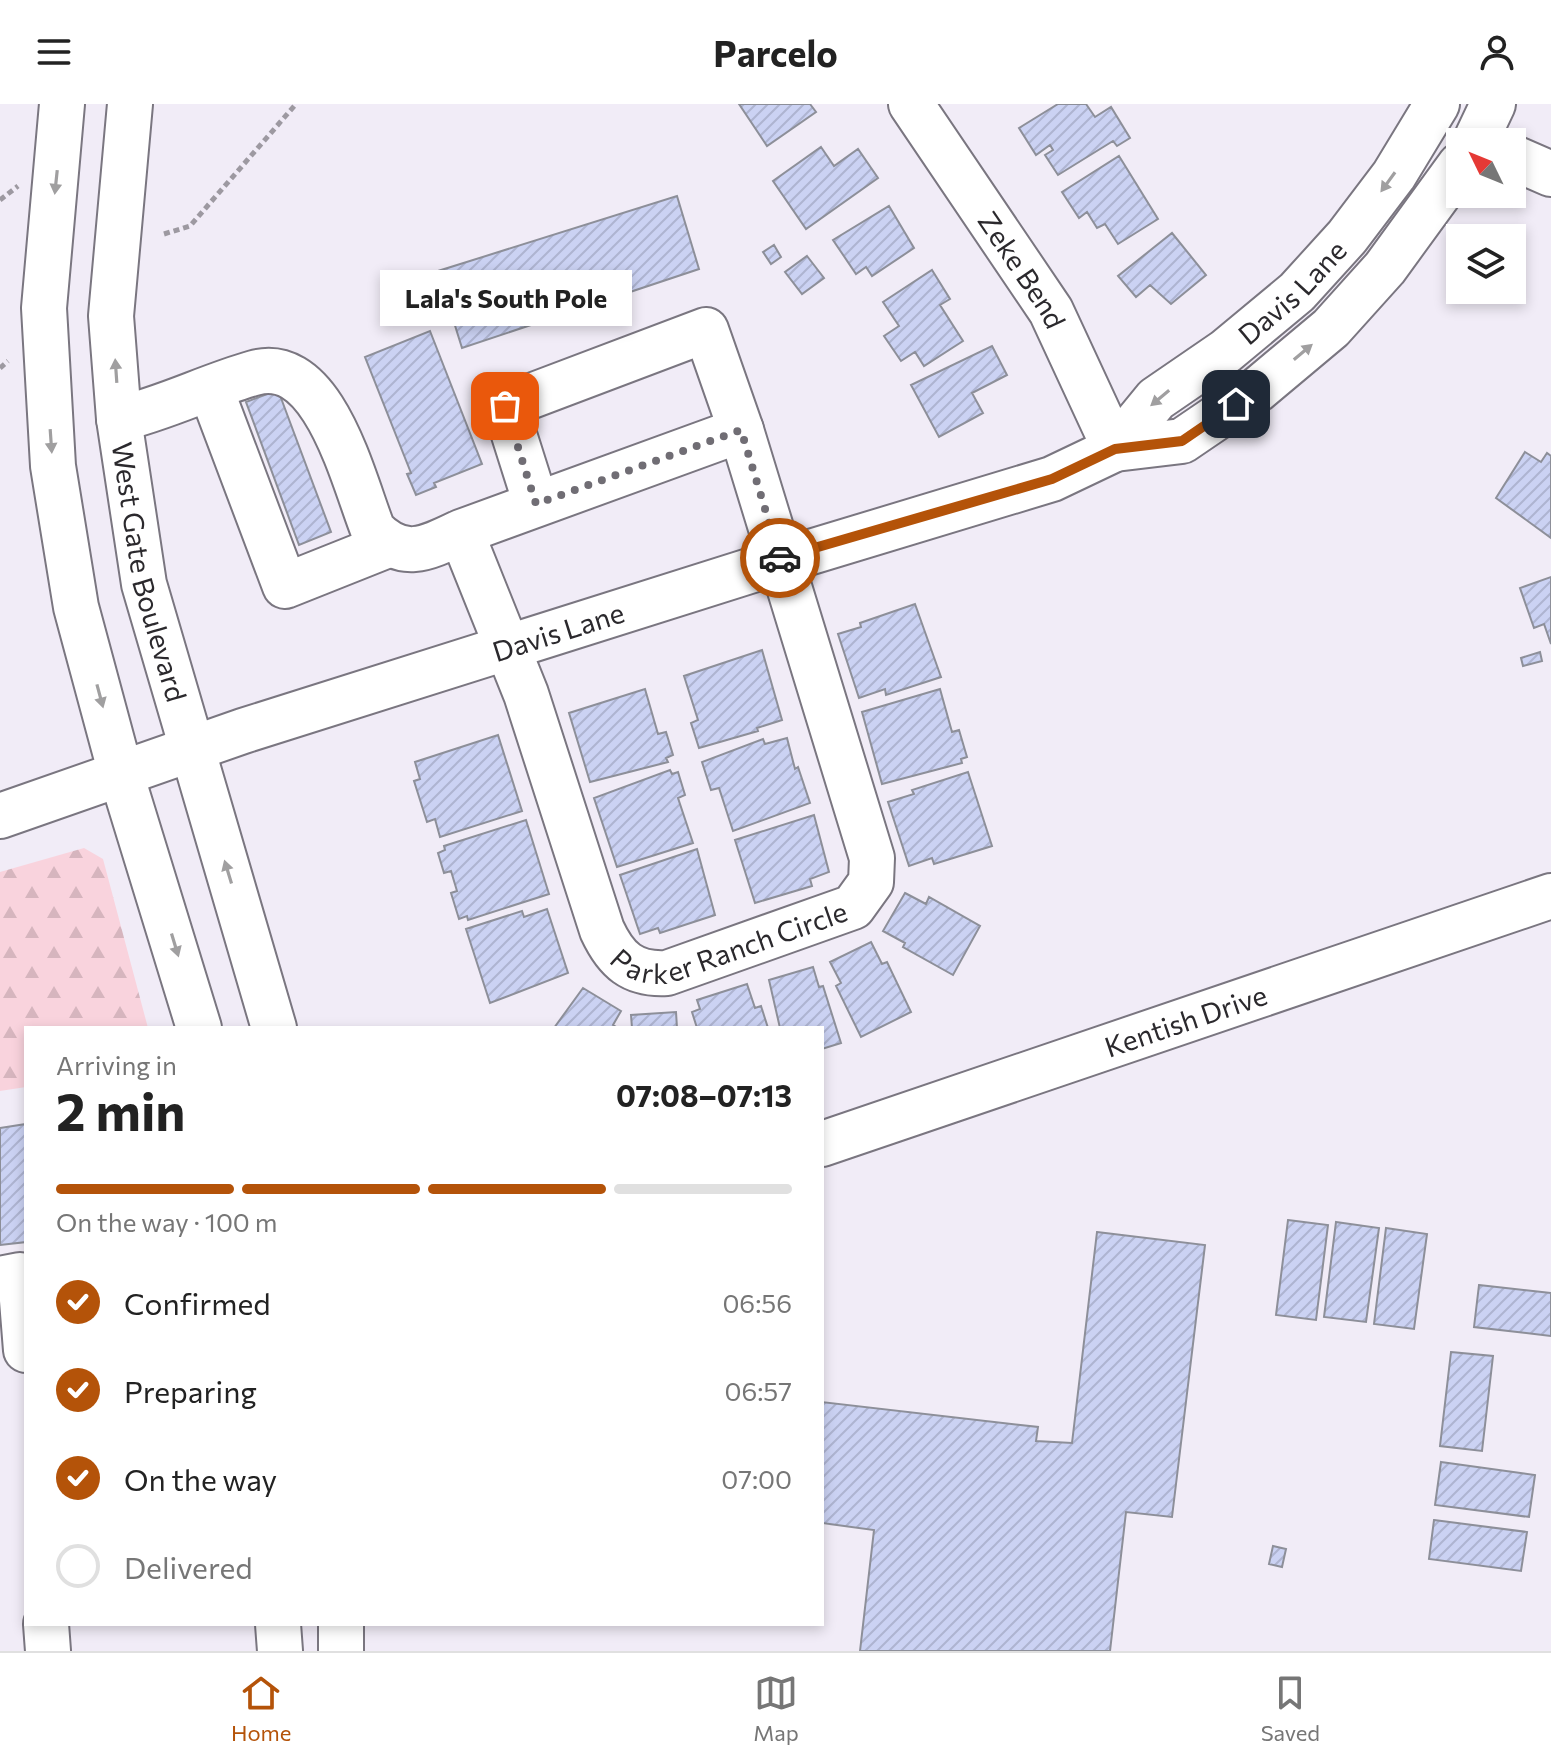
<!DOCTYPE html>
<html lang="en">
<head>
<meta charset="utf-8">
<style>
  :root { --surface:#fff; --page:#f2f2f2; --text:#222; --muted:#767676; --line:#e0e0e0; --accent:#b45309 }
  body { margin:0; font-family:Commissioner,sans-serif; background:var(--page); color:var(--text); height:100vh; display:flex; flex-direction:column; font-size:30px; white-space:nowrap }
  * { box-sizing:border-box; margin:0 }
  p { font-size:26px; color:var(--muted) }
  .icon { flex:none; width:44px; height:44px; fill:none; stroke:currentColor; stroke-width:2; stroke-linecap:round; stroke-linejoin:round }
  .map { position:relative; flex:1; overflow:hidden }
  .panel { position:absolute; left:24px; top:922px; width:800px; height:600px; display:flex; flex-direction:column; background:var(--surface); border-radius:0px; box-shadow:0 4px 12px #0003 }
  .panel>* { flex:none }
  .needle { width:52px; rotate:313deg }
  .fabs { position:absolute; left:1446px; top:24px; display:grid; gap:16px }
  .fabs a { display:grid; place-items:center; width:80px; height:80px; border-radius:0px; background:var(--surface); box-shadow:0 4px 12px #0003; font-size:40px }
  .pin { position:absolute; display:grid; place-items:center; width:68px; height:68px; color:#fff; margin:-34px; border-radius:16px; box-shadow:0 4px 12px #0006 }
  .courier { position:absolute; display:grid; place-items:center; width:80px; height:80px; margin:-40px; border:6px solid #b45309; border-radius:50%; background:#fff; color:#222; box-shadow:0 2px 10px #0007 }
  .bubble { position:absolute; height:56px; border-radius:0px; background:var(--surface); box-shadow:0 4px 12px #0003; font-size:26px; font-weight:700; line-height:56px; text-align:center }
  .overview em { font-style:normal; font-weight:700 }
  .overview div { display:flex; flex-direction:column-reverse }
  .overview { display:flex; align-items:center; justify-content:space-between; height:136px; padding:0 32px }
  h1 { font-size:52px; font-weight:700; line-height:60px }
  .bar { display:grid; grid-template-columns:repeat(4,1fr); gap:12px 8px; align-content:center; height:96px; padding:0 32px }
  .bar i { height:10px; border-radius:6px; background:var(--line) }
  .bar .selected { background:var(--accent) }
  .bar p { grid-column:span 4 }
  ol { padding:0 32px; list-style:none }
  li { display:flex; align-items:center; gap:24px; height:88px }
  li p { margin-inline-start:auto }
  li .icon { padding:8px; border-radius:50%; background:var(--accent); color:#fff; stroke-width:4 }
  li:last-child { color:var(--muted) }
  li i { width:44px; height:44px; border:4px solid var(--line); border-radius:50% }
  header { display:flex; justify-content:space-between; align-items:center; height:104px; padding:0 32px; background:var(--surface); font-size:36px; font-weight:700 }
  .menu { display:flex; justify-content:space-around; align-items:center; height:112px; border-top:2px solid var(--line); background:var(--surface); font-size:22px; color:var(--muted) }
  .menu a { display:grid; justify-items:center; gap:4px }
  .menu .selected { color:var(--accent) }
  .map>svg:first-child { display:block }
  .forest { fill:url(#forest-firs) }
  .building { fill:url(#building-hatch); stroke:#8d8f99; stroke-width:2 }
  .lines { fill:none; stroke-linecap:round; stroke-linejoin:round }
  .minor-casing { stroke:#7a7680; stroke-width:48 }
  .major-casing { stroke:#7a7680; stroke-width:48 }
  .path { stroke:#9d99a1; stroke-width:5; stroke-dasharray:6 4; stroke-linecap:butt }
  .minor { stroke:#fff; stroke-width:44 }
  .major { stroke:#fff; stroke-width:44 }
  .oneway { fill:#a09fa0 }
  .done { stroke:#706d74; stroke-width:8; stroke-dasharray:0 14.4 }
  .route { stroke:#b45309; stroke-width:10 }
  .labels { text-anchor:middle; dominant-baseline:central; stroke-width:6; stroke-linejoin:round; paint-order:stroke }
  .street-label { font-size:28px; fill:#2b292d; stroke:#fff }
</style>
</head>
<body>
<header><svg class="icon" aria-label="menu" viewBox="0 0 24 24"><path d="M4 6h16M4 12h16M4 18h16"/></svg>Parcelo<svg class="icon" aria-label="person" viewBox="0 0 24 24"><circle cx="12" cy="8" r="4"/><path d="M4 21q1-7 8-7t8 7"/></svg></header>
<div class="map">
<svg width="1551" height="1547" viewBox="0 0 1551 1547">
  <defs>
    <pattern id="forest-firs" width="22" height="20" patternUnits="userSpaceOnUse" patternTransform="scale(2)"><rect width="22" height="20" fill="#f9d3dd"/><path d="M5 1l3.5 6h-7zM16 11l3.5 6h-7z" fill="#d6b5be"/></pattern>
    <pattern id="building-hatch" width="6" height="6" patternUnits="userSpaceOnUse" patternTransform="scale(2)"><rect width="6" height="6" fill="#cbd2f3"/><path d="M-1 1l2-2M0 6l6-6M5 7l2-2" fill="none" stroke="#aeb4d1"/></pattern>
  </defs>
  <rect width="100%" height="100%" fill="#f1ecf7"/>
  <path class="forest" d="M84,744L103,755L148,924H26V983L0,987V768Z"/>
  <path class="building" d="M739,0H810L816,8L767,42Z
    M1058,0H1086L1095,13L1111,3L1130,34L1117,42L1113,37L1058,71L1045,51L1053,46L1050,41L1036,51L1019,24Z
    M821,43L834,62L858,45L878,74L806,125L773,77Z
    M1119,52L1158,115L1118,140L1105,120L1097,124L1087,108L1079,114L1062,88Z
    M677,92L699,165L462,244L438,167Z
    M889,102L914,144L872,172L866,163L856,170L833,136Z
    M1172,129L1206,171L1171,200L1150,181L1136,193L1118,172Z
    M774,141L781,153L771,160L763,148Z
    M807,152L824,174L802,190L785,168Z
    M932,166L950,195L940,201L963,237L924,262L915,248L901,257L884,232L899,222L883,198Z
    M430,227L482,360L434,379L436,383L416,391L407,370L411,369L365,253Z
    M992,242L1007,271L972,289L983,309L939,333L911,281Z
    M278,286L331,428L299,441L246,298Z
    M1525,348L1541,358L1547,349L1551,352V434L1496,394Z
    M1551,473V540L1544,520L1534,524L1520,484Z
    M915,500L941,573L886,591L885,585L859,594L838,530L861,523L860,519Z
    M762,546L782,616L757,624L758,627L699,644L691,619L698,616L684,572Z
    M1540,548L1542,557L1523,562L1521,554Z
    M645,585L658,630L666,628L673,651L666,654L668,658L590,678L569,609Z
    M940,585L952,628L959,626L967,653L961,655L962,659L882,680L862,608Z
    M498,631L522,707L440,733L435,715L427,718L414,677L420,675L415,658Z
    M787,634L795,665L798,663L810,699L733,727L719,684L711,686L702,658L763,635L765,640Z
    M670,666L672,670L678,668L685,691L678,694L693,739L617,763L594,694Z
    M968,668L992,742L934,760L932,754L909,762L888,698L914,690L912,686Z
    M814,711L829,768L810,775L812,782L755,799L735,736Z
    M526,716L549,790L468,816L467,812L459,815L451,789L457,787L451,767L444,769L438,749L445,746L444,742Z
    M697,745L715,811L660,829L658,824L640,830L620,771Z
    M905,789L926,800L929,793L980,822L953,871L903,843L905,839L883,827Z
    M547,805L568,869L490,899L466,825L522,807L524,813Z
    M871,838L882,860L887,858L911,908L861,933L836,882L841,879L830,858Z
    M813,863L819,883L823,882L841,939L822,945V924H780L769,876Z
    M747,880L755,904L761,902L768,924H697L692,908L700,905L697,896Z
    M583,884L621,907L613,921L618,924H554Z
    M676,908L677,924H632L631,911Z
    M26,1020V1138L0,1141V1024Z
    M1288,1116L1328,1121L1316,1216L1276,1211Z
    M1336,1118L1379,1124L1366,1218L1324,1213Z
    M1386,1124L1427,1130L1414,1225L1374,1220Z
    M1097,1128L1205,1141L1172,1413L1126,1408L1110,1547H860L874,1426L822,1419V1298L1038,1323L1036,1337L1072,1339Z
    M1479,1181L1551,1189V1232L1474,1223Z
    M1451,1248L1493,1252L1482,1347L1440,1342Z
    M1441,1358L1535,1371L1529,1413L1435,1401Z
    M1434,1416L1527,1428L1521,1467L1429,1455Z
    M1273,1442L1286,1445L1282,1463L1269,1460Z"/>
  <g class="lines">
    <defs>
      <g id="minor">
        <path id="s1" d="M911,0L1051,207L1115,345"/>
        <path d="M1475,38L1493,0"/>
        <path d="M1512,53L1551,70"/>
        <path d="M211,286L285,482L388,441"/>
        <path id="s2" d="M119,315C166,304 208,282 254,269C324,249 353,376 373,426C403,457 426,445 461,428L526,590L602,826C616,856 632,871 667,869L853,803L871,778L872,754L741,326L461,428"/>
        <path id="s3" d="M1115,345L1156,295L1226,247L1297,188L1347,133L1394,71L1437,0"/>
        <path d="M536,400L505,302L706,226L741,326"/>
        <path id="s4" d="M0,712L243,627L781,457L1052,375L1115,345L1182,337L1257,286L1331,224L1385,164L1460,61"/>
        <path id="s5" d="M822,1040L1551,792"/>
        <path d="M0,1175L20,1171L26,1246"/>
        <path d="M46,1520L48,1547"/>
      </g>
      <g id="major">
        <path d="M62,0L44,204L53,362L76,503L121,670L199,924"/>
        <path id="s6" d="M130,0L111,212L119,315L144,480L274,924"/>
        <path d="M278,1520L280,1547"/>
        <path d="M341,1520V1547"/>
      </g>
    </defs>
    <use href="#minor" class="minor-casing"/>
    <use href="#major" class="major-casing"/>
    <path class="path" d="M0,96L18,82
      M164,130L190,122L296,0
      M0,264L8,257"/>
    <use href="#minor" class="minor"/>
    <use href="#major" class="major"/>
  </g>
  <defs><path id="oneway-solid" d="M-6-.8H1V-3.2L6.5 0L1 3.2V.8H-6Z" transform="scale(2)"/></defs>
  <g class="oneway">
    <use href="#oneway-solid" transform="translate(56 78) rotate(96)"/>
    <use href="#oneway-solid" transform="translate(1388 78) rotate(126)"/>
    <use href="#oneway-solid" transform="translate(1303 248) rotate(-40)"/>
    <use href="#oneway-solid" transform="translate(116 267) rotate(-94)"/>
    <use href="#oneway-solid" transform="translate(1160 294) rotate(140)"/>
    <use href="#oneway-solid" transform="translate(51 337) rotate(86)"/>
    <use href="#oneway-solid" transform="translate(100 592) rotate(75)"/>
    <use href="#oneway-solid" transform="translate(228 768) rotate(-107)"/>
    <use href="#oneway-solid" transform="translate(175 841) rotate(73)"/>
  </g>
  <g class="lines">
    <path class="done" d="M505,302L536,400L741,326L780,454"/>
    <path class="route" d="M780,454L1052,375L1115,345L1182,337L1236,300"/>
  </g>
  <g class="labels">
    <g class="street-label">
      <text stroke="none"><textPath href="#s1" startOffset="200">Zeke Bend</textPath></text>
      <text stroke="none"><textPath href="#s3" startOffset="238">Davis Lane</textPath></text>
      <text stroke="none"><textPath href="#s6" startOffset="472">West Gate Boulevard</textPath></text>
      <text stroke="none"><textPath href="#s4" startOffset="588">Davis Lane</textPath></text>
      <text stroke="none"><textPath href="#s2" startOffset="1028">Parker Ranch Circle</textPath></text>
      <text stroke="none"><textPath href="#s5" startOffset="384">Kentish Drive</textPath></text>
    </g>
  </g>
</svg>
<div class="fabs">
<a><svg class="needle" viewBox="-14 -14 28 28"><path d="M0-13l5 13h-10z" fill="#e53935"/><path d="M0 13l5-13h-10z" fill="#767676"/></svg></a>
<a><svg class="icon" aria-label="layers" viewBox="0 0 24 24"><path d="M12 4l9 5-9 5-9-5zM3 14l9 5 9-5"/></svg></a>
</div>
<div class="pin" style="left:505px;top:302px;background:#ea580c"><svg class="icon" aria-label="bag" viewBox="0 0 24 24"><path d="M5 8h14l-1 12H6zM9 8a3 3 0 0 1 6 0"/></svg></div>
<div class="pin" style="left:1236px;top:300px;background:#1f2937"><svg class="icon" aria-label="home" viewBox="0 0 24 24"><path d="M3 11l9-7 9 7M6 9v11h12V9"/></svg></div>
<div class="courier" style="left:780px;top:454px"><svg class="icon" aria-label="car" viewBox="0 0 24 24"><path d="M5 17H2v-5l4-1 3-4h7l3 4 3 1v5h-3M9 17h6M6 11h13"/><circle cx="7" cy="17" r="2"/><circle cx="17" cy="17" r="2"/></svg></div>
<div class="bubble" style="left:380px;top:166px;width:252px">Lala's South Pole</div>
<section class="panel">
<div class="overview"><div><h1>2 min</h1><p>Arriving in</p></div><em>07:08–07:13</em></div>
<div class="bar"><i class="selected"></i><i class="selected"></i><i class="selected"></i><i></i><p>On the way · 100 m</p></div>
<ol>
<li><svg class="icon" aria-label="check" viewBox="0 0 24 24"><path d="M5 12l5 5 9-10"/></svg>Confirmed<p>06:56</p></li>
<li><svg class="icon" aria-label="check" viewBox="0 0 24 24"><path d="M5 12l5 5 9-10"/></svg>Preparing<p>06:57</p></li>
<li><svg class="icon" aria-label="check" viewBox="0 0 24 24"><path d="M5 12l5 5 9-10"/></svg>On the way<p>07:00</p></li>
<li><i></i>Delivered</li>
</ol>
</section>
</div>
<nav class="menu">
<a class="selected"><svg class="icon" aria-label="home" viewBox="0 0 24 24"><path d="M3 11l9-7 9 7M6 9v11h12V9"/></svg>Home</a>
<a><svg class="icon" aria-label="map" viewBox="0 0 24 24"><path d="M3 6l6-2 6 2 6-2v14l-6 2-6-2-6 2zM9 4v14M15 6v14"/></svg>Map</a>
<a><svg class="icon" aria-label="saved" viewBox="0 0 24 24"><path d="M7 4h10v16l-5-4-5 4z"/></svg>Saved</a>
</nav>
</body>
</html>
